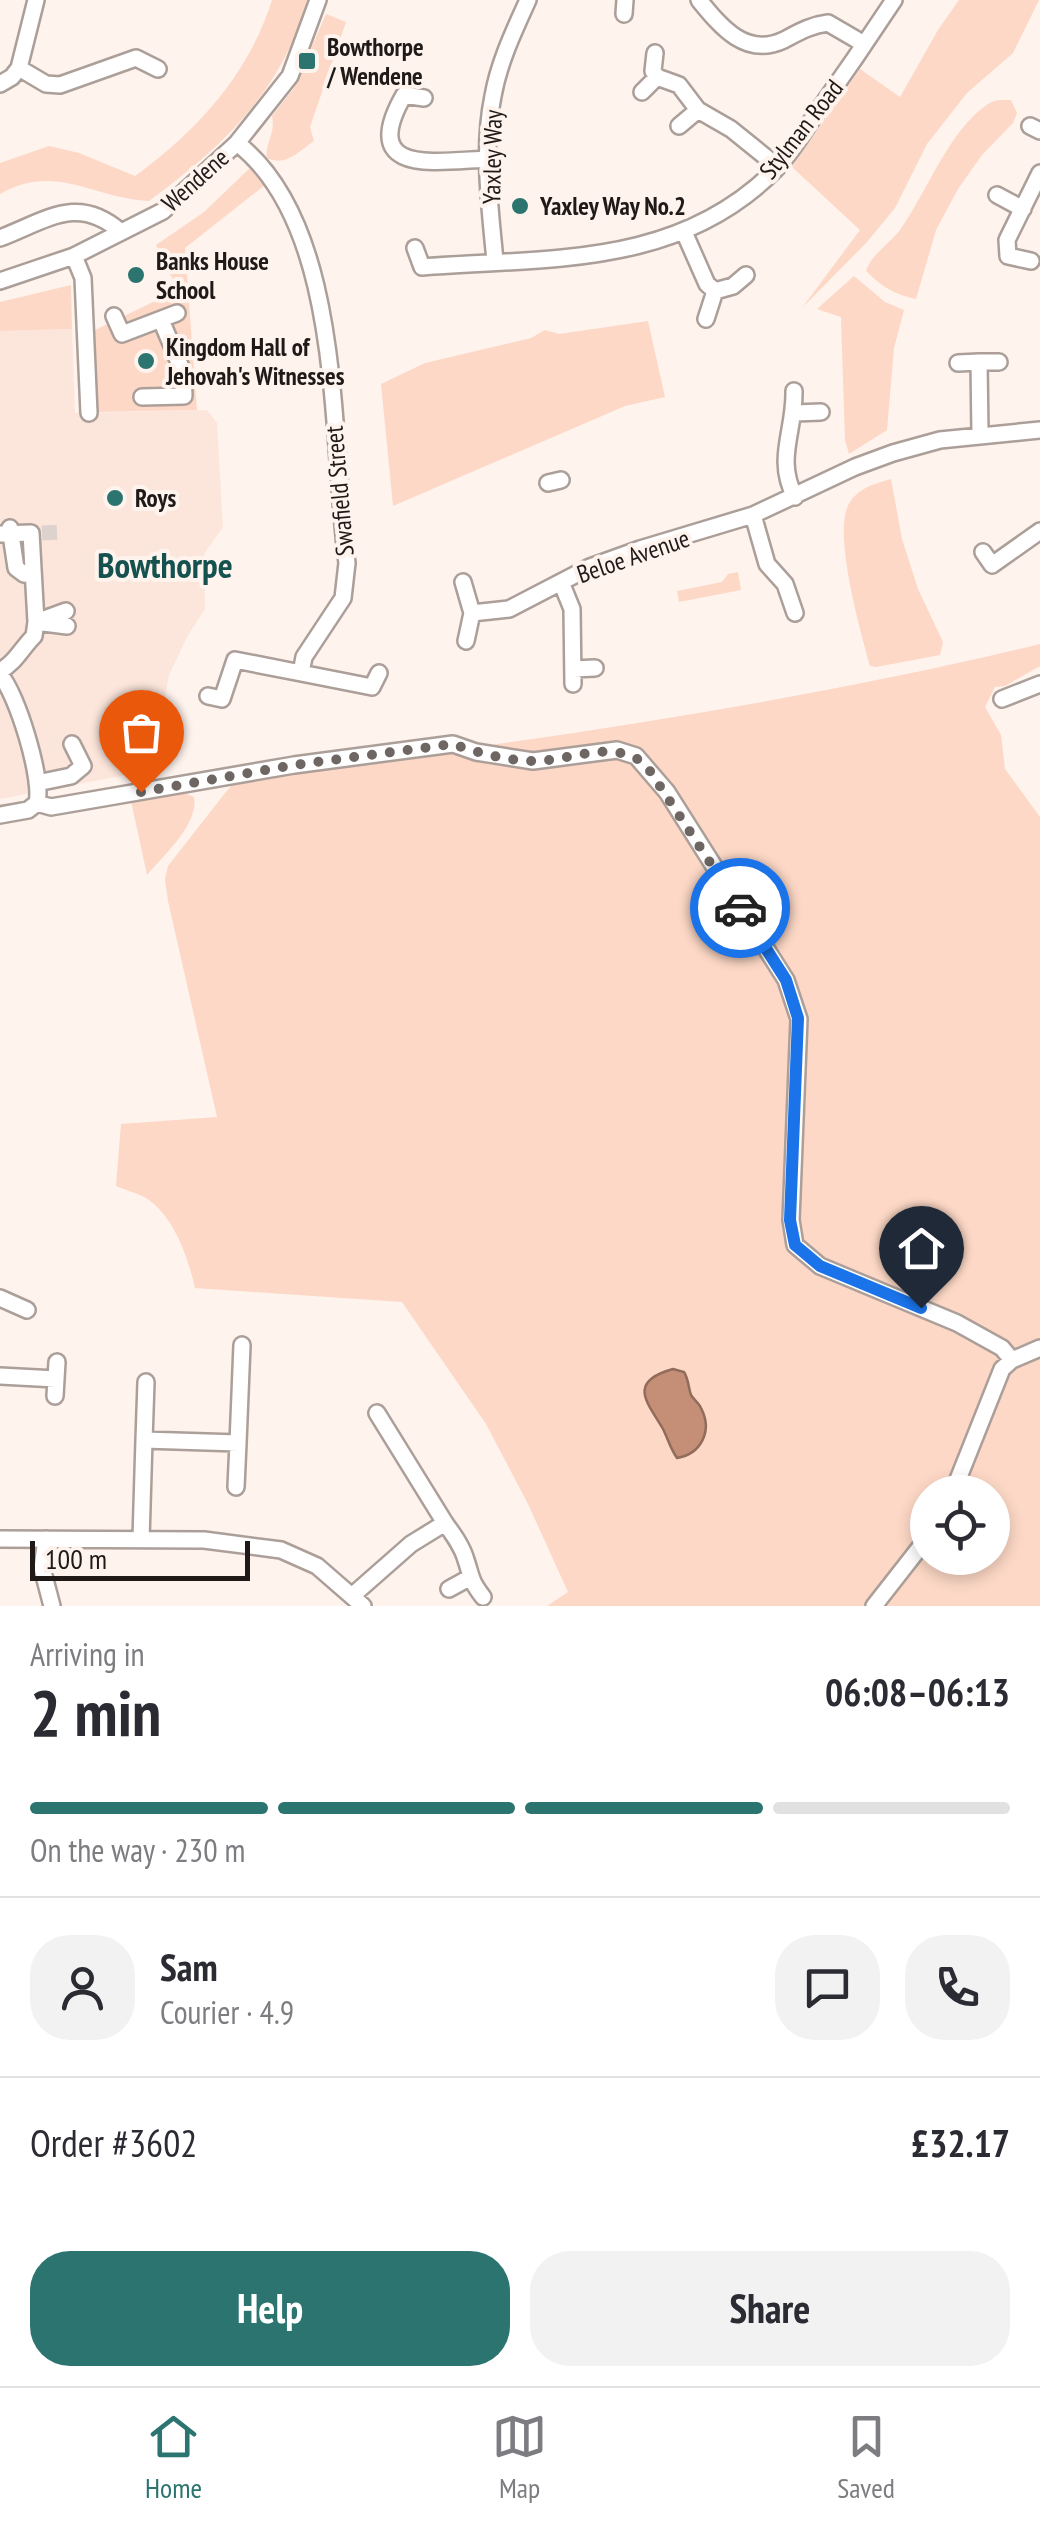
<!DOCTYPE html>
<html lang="en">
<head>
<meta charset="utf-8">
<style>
  :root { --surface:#fff; --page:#f2f2f3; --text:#2b2b33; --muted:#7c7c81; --line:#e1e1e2; --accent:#2b7470 }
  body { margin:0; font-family:"PT Sans Narrow",sans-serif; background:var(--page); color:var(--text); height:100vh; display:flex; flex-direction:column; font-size:38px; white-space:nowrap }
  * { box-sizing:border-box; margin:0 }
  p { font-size:32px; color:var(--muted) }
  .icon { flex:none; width:55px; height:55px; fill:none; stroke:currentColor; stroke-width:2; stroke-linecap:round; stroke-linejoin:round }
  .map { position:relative; height:1606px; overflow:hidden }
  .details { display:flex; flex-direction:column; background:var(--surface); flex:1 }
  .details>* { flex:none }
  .fabs { position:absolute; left:910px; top:1475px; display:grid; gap:20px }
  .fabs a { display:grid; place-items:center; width:100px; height:100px; border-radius:50%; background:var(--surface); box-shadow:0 5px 15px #0003; font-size:50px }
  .scale { position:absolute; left:30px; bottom:25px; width:220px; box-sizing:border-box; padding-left:10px; border:5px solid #1f1a18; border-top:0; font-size:28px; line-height:35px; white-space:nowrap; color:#1f1a18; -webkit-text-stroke:8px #fef3ed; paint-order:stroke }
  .pin { position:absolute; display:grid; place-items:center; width:85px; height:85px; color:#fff; margin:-102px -42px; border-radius:50% 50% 50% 0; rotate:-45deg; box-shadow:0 0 10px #0007 }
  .pin .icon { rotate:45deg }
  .courier { position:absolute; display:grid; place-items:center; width:100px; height:100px; margin:-50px; border:8px solid #1a73e8; border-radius:50%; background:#fff; color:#222; box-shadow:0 2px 12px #0007 }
  .overview em { font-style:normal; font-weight:600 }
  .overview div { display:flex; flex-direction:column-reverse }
  .overview { display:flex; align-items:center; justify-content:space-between; height:170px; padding:0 30px }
  h1 { font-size:65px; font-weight:600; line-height:75px }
  .bar { display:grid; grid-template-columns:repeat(4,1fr); gap:15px 10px; align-content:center; height:120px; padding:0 30px }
  .bar i { height:12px; border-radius:8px; background:var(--line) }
  .bar .on { background:var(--accent) }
  .bar p { grid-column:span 4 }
  .line { display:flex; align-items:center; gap:25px; padding:0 30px; border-top:2px solid var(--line) }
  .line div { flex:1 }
  .round { display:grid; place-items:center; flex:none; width:105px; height:105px; border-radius:40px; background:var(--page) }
  .button { display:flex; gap:20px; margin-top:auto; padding:20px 30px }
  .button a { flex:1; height:115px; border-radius:40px; background:var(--accent); color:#fff; font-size:40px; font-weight:600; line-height:115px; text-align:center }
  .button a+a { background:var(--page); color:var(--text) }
  .tabs { display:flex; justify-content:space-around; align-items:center; height:140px; border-top:2px solid var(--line); background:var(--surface); font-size:28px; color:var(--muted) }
  .tabs a { display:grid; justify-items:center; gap:5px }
  .tabs .on { color:var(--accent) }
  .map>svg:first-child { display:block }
  .built { fill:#fce6dc }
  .green { fill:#fdd8c6; fill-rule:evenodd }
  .water { fill:#c48f76; stroke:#926c5a; stroke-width:2.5 }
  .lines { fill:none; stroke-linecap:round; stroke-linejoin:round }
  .minor-tunnel { stroke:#ddd2cd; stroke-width:15; stroke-dasharray:15 8; stroke-linecap:butt }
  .minor-casing { stroke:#ac9f99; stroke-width:20 }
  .minor { stroke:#fff; stroke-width:15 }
  .done { stroke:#6d6663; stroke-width:10; stroke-dasharray:0 18 }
  .route { stroke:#1a73e8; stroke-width:12 }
  .poi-dot { fill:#2b7470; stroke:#fef3ed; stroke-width:4 }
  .labels { text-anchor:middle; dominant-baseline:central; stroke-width:8; stroke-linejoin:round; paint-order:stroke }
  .poi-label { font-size:25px; font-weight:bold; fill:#1f1a18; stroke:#fef3ed; text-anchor:start }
  .street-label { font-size:25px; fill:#1f1a18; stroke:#fef3ed }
  .district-label { font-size:35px; font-weight:bold; fill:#15514e; stroke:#fef3ed }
</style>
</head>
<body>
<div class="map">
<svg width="1040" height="1606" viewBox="0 0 1040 1606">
  <rect width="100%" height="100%" fill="#fef3ed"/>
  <path class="built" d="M72,329L75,413L207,410L217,423L223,527L204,554L205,609L188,635L169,675L155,748L142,772L0,799V331Z"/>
  <path class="green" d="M272,0H307C305,19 296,34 288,51C256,116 206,159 149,201C95,199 55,162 0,194V163L49,146L79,153L135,176C197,131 249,74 272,0Z
    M959,0H1039L1013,53L967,93L927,144L895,208L867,242L802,308L860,230L792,167L860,69L900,97L938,30Z
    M326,14L346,22L310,127L314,141C299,151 286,167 267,158C264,145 276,134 272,116L294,88Z
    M1011,100L1017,113L1013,123L982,155L958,189L936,230L916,299C895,295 881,286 866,271C871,255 889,244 900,230C927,192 949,130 988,104C995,99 1003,100 1011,100Z
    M252,166L265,185L185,248L197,410L95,412L93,331L178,290L156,245L204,212Z
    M854,276L885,302L904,310L894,348L887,430L849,454L845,440L841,317L817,309Z
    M71,285L72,329L0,331V302Z
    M648,321L665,397L625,406L393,506L381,384L425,363L531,338L545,330L559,334Z
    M891,479L902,539L918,589L943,642L940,655L876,667L870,666C861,633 831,529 850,502C860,487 875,484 891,479Z
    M738,572L741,590L679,602L677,591L722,582L728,574Z
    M1040,644V666L1005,686L995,687L985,707L1001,735L1005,769L1040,817V1606H547L568,1592L528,1504L486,1424L402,1302L195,1288C188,1257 174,1216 146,1198C137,1193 125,1190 116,1186L121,1124L217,1117L168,901L165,879L168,866L225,793L235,782L247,777C512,744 780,707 1040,644ZM928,1492H992V1558H928Z
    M178,790L194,797C199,824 164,855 147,875L131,801Z"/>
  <path class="water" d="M673,1369L684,1372C689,1380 688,1387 691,1395C694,1400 699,1403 701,1408C713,1431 701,1454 677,1458C670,1448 668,1439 663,1429C648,1403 626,1382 673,1369Z"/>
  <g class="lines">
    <path class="minor-tunnel" d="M42,533L61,532"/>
    <defs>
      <path id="minor" d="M699,0C721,27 746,58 784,40C799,32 811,25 828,23L864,44
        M624,14L625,0
        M655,53L653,71L657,77L679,85L698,110L731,129L778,167
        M19,68L46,84L60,85L136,58L158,69
        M0,84L12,77L19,68L36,0
        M642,92L657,77
        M424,98L404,95C357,177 438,161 488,159
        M679,126L698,110
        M1030,126L1040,131
        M997,195L1023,209
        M684,232L707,284L715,291L706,319
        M0,238C47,220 78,194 121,232
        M415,248L422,267C550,257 677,268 775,170C791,154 803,132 816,114C843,76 869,38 894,0
        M74,256L83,278L89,413
        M495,261C490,207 482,149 493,96C499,62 514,31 528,0
        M1031,261L1008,256L1007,240L1040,173
        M0,281L74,256L163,211L237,143L290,76L318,0
        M715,291L733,286L746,275
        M114,316L122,334L177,313
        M958,363L979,362
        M794,391C795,431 775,459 795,497
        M142,397L184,396L183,372L161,320
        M795,413L821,412
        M980,434L979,362H999
        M548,483L561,480
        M753,515L767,564L785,584L795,613
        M10,528L16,568L24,574L33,575
        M0,534L31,533L36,622L67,626
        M983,552L992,565L1040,531
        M463,582L472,613L466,641
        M561,582L572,609L573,684
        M472,613L509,609L590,567L640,549L753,515L855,467L893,453L940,440L1040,430
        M573,669L595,668
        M0,671C16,662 21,649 34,636L36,622L66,611
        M301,673L372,687L379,673
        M0,675C17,693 43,779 37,803
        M208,696L222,699L235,660L301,673L304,657L343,598L347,563C330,438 344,226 237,143
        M1002,699L1040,684
        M37,783L71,776L83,766L72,744
        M0,815L28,810L37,803L51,807L294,765L453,744L476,752L533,761L617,750L636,756L667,792L786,980L799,1019L791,1220L795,1245L820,1266L957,1323L1002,1348L1012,1360
        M0,1298L27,1310
        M0,1376L56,1379
        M55,1396L57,1362
        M144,1440L146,1382
        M236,1487L238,1443
        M953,1492L1002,1369L1012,1360L1040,1348
        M445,1523C453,1534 462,1546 466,1560C472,1578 470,1580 483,1597
        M0,1539L204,1540L281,1550L317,1566L363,1606
        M46,1539L42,1568L52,1606
        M141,1539L144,1440L238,1443L242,1345
        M449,1589L469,1578
        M353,1595L411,1544L445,1523L377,1413
        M874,1606L928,1537"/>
    </defs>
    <use href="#minor" class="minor-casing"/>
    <use href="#minor" class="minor"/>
  </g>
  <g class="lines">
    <path class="done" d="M141,792L294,765L453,744C478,753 505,760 531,761C570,762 612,737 646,765L740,908"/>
    <path class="route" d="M740,908L786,980L798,1018L790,1220L795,1245L820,1266L921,1308"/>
  </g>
  <g class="poi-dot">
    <rect x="297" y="51" width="20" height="20" rx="5"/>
    <circle cx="520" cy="206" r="10"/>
    <circle cx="136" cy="275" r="10"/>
    <circle cx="146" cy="361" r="10"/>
    <circle cx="115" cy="498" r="10"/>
  </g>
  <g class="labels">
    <g class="poi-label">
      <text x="327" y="47">Bowthorpe<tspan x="327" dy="29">/ Wendene</tspan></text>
      <text x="540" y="206">Yaxley Way No.2</text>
      <text x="156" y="261">Banks House<tspan x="156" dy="29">School</tspan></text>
      <text x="166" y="347">Kingdom Hall of<tspan x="166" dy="29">Jehovah's Witnesses</tspan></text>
      <text x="135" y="498">Roys</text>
    </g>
    <g class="street-label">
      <text transform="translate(801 129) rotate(-52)">Stylman Road</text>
      <text transform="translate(492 157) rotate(-89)">Yaxley Way</text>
      <text transform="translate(195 180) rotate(-42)">Wendene</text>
      <text transform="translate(339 491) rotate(-95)">Swafield Street</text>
      <text transform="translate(633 556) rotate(-19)">Beloe Avenue</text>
    </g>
    <g class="district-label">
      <text x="165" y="565">Bowthorpe</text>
    </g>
  </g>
</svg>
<div class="fabs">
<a><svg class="icon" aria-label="locate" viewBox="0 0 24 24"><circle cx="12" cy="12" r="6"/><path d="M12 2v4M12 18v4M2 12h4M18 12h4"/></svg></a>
</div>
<div class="scale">100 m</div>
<div class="pin" style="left:141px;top:792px;background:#ea580c"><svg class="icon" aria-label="bag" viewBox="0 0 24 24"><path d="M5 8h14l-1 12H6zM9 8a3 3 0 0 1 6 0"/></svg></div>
<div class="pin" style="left:921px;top:1308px;background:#1f2937"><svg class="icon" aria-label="home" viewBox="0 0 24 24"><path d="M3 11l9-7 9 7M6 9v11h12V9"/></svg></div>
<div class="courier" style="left:740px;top:908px"><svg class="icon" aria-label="car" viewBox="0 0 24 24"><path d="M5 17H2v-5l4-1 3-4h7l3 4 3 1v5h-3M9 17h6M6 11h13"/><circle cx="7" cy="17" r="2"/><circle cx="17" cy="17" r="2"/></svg></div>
</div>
<section class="details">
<div class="overview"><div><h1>2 min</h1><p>Arriving in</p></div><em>06:08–06:13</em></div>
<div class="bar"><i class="on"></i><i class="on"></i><i class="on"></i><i></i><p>On the way · 230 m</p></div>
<div class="line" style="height:180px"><a class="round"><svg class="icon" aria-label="person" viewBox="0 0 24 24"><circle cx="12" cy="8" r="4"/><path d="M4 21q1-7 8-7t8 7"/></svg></a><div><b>Sam</b><p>Courier · 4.9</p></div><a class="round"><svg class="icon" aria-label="chat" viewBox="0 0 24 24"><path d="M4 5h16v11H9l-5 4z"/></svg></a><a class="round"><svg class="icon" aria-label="phone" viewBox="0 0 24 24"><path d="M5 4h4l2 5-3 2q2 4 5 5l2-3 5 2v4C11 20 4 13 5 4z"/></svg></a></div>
<div class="line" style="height:130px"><div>Order #3602</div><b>£32.17</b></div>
<div class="button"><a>Help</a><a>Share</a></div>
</section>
<nav class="tabs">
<a class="on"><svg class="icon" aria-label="home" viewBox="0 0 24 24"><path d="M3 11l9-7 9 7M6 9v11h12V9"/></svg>Home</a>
<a><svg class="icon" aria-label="map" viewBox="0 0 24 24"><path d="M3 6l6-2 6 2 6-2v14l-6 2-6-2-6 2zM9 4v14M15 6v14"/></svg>Map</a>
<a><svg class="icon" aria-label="saved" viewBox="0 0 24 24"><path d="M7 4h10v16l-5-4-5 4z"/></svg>Saved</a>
</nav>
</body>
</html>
